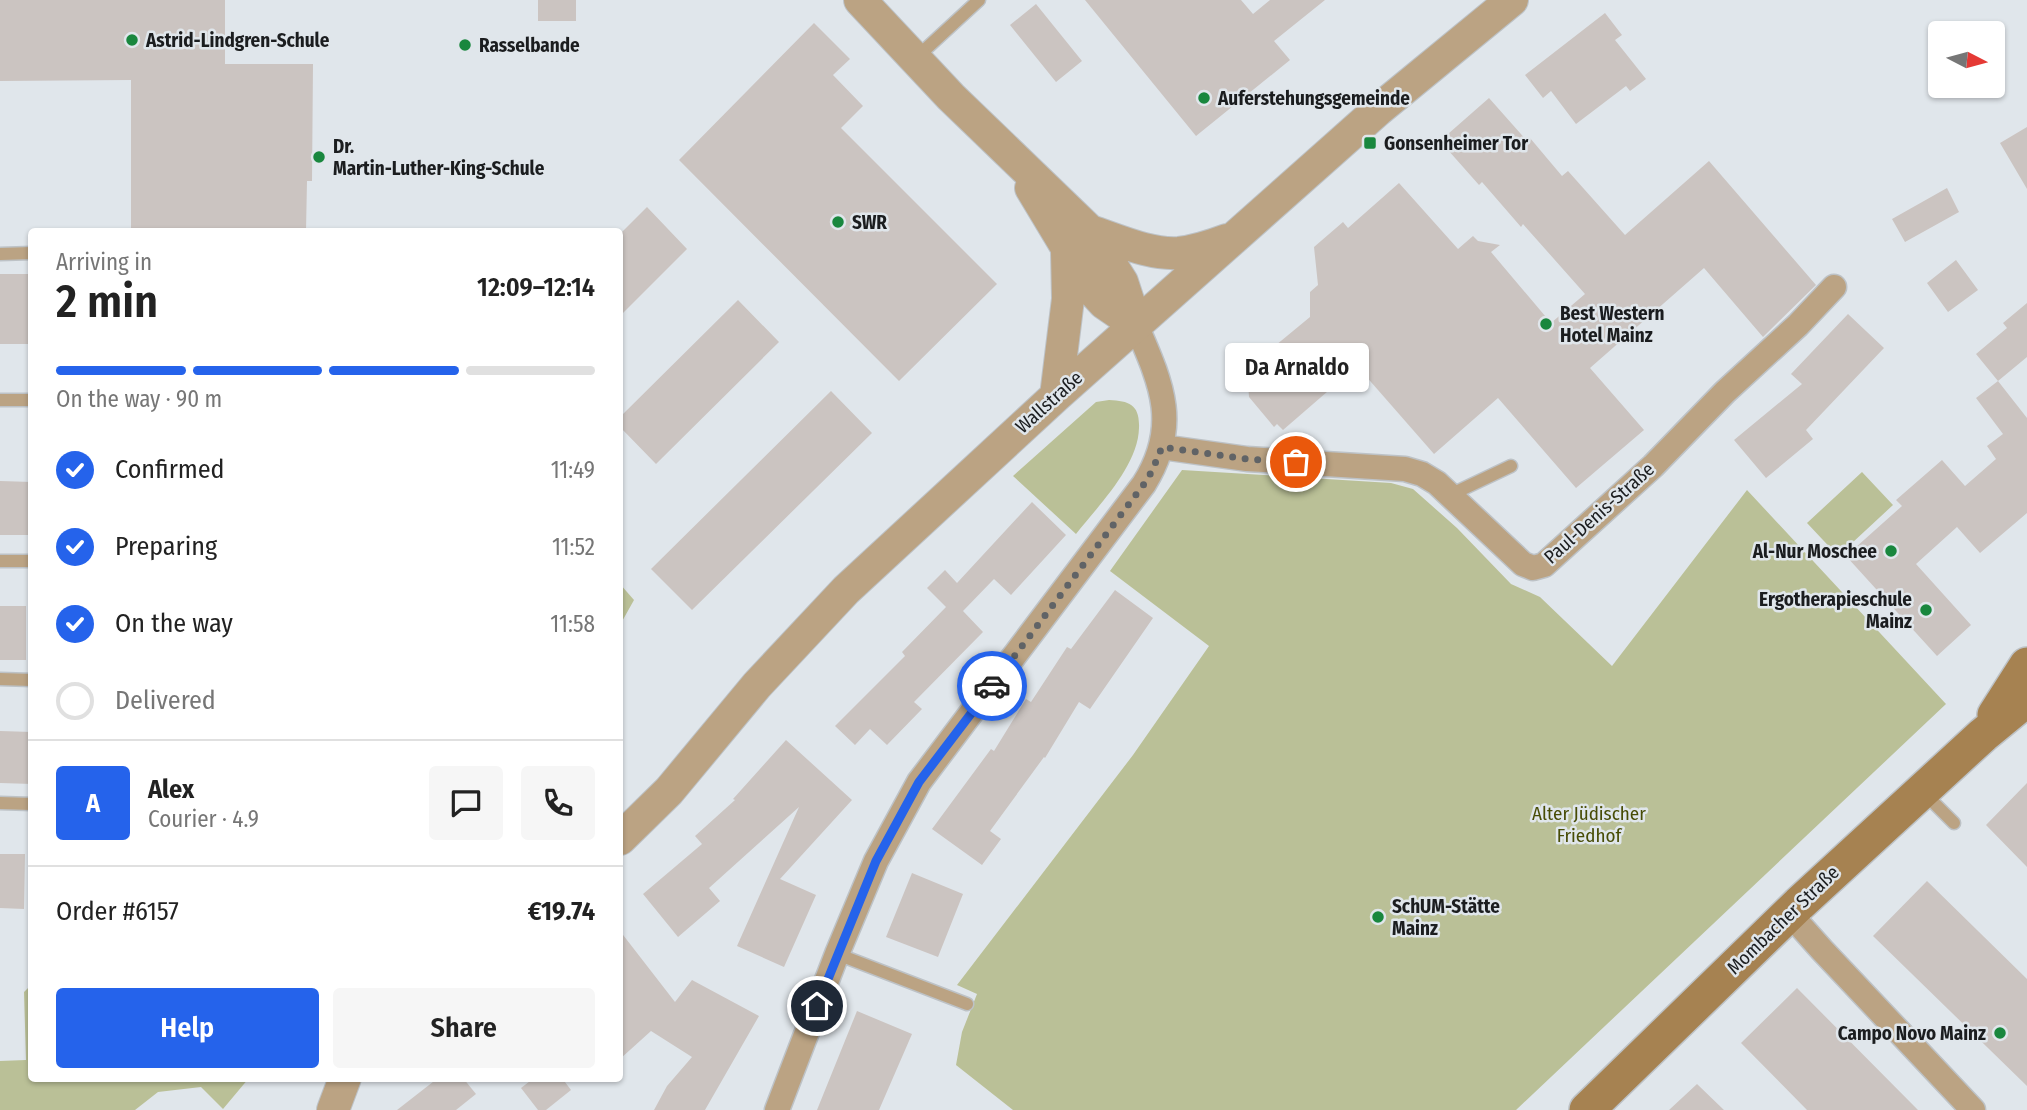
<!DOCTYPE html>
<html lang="en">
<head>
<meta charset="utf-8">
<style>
  :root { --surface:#fff; --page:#f6f6f6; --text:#222; --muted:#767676; --line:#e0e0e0; --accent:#2563eb }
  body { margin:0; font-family:"Fira Sans Condensed",sans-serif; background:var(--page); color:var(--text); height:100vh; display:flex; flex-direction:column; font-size:26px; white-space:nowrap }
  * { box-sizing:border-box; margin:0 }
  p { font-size:23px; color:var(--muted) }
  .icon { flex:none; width:38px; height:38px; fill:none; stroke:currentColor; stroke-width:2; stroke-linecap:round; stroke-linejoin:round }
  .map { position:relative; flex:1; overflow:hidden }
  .details { position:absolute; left:28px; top:228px; width:595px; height:854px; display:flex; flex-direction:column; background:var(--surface); border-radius:7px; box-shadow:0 2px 5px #0004 }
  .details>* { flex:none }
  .needle { width:46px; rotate:96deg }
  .controls { position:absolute; left:1928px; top:21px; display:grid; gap:14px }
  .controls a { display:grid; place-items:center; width:77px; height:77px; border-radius:7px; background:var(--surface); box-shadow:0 2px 5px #0004; font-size:35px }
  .pin { position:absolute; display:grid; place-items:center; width:60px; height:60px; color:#fff; margin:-30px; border:4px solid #fff; border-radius:50%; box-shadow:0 2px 7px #0007 }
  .courier { position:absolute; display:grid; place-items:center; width:70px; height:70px; margin:-35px; border:5px solid #2563eb; border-radius:50%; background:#fff; color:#222; box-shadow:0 2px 9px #0007 }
  .bubble { position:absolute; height:49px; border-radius:7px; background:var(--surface); box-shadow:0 2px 5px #0004; font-size:23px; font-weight:600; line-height:49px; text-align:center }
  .head em { font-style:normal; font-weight:600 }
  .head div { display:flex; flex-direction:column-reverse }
  .head { display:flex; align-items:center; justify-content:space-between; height:119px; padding:0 28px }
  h1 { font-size:46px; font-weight:600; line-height:52px }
  .bar { display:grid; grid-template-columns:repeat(4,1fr); gap:10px 7px; align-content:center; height:84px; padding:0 28px }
  .bar i { height:9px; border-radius:5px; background:var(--line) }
  .bar .active { background:var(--accent) }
  .bar p { grid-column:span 4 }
  .line { display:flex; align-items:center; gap:18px; padding:0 28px; border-top:2px solid var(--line) }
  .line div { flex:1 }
  .round { display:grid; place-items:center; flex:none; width:74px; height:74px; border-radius:7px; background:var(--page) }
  ol { padding:0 28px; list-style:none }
  li { display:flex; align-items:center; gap:21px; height:77px }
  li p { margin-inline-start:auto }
  li .icon { padding:7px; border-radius:50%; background:var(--accent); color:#fff; stroke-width:4 }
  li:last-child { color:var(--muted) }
  li i { width:38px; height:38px; border:4px solid var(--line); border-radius:50% }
  .button { display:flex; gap:14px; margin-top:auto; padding:14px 28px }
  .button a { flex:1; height:80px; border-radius:7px; background:var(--accent); color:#fff; font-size:28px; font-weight:600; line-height:80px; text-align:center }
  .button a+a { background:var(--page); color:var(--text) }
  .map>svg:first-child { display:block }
  .green { fill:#bac097 }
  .building { fill:#cbc4c1 }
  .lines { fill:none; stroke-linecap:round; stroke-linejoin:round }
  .service-casing { stroke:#bdc2c6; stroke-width:15 }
  .minor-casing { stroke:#bdc2c6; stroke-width:27 }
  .tertiary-casing { stroke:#bdc2c6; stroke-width:34 }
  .secondary-casing { stroke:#bdc2c6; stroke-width:38 }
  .service { stroke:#bba383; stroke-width:12 }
  .minor { stroke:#bba383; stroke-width:24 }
  .tertiary { stroke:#bba383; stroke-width:32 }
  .secondary { stroke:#a68251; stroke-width:35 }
  .done { stroke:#606366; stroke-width:7; stroke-dasharray:0 12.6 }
  .route { stroke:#2563eb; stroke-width:9 }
  .poi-dot { fill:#19873e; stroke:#e0e6eb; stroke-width:2.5 }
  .labels { text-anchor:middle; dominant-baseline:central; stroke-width:5; stroke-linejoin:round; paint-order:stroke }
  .poi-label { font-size:19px; font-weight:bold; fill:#1b1d1f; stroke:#e0e6eb; text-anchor:start }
  .street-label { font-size:19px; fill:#1b1d1f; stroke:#e0e6eb }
  .park-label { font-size:19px; fill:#474c05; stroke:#e0e6eb }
</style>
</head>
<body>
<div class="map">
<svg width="2027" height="1110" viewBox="0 0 2027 1110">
  <rect width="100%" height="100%" fill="#e0e6eb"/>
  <path class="green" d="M1109,400C1130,401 1140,405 1139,428C1138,466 1099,505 1076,534L1013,476L1096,402Z
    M1182,470L1391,483L1413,489L1457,528L1511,584L1540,597L1612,666L1747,490L1946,704L1516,1110H1013L956,1065L962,1032L977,994L957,985L1133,755L1209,646L1110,571Z
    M1862,472L1893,505L1838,556L1807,523Z
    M620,584L634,600L620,625Z
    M31,985L32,1078H249L223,1109L201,1087L158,1092L135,1110H0V1061L26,1060L24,992Z"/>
  <path class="building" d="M0,0H225V64H313L312,181H307L306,231H131V80L0,81Z
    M538,0H576V21H538Z
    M1085,0H1241L1253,14L1270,0H1325L1274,41L1290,60L1196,136Z
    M1036,4L1082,61L1056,82L1010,25Z
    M1605,13L1622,35L1615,40L1646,79L1630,91L1626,86L1576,124L1551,91L1543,98L1525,75Z
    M814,23L850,59L833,75L863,106L841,128L997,284L899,381L679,160Z
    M1489,98L1527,141L1530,138L1562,176L1568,171L1625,235L1709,161L1816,285L1763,337L1704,268L1590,368L1644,430L1576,488L1498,398L1434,454L1357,366L1283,430L1277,424L1274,427L1249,397L1247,369L1310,317V292L1318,285L1314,247L1343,222L1348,228L1399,183L1458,249L1473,236L1478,241L1500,245L1491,252L1551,323L1585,294L1523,224L1521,227L1482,182L1479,185L1440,141Z
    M2027,127V189L2000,143Z
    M1947,188L1959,212L1905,242L1892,219Z
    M647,207L687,249L620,316V234Z
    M1956,260L1978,290L1948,312L1927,283Z
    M0,274H32V344H0Z
    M738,300L779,342L656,464L620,427V417Z
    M2027,303V357L1998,381L1976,354L2007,328L2003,323Z
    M1848,314L1884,348L1806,430L1813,439L1766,478L1734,440L1802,384L1791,374Z
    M1998,381L2027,418V513L1980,553L1957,527L1916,564L1971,625L1937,656L1846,556L1902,506L1896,500L1942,460L1965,486L1996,459L1987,446L2003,434L1976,398Z
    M831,391L872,433L692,610L651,569Z
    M0,481L32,482V535H0Z
    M1032,502L1066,535L1011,595L994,579L963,611L983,632L914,702L922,709L887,745L870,729L855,745L835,726L905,656L902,652L946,607L927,588L945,570L957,583Z
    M1115,590L1153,618L1090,709L1079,702L1045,758L1044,757L990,831L1001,839L982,865L932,829L991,749L994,751L1026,699L1031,702L1067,647L1071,649Z
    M0,606H26V660H0Z
    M0,731L32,732V784L0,783Z
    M786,740L852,800L780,879L816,895L784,967L737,946L799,807L709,888L720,901L678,937L643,894L702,844L695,836L735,800L733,799Z
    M2027,783V867L1986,825Z
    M0,854H25L24,909L0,908Z
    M912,873L963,894L938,957L886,937Z
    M1927,881L2027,979V1086L1873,936Z
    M620,931L675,1002L692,980L759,1016L705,1110H654L667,1086L692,1057L651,1031L620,1059Z
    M1797,988L1918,1110H1807L1741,1043Z
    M857,1011L912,1034L879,1110H817Z
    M438,1078H463L476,1094L456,1110H397Z
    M534,1078H562L571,1090L546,1110H538L521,1088Z
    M1697,1084L1724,1110H1669Z"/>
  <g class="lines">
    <defs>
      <path id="service" d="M916,58L979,0
        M0,254L32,253
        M0,400H32
        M1450,495L1511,466
        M0,561H32
        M0,679L32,680
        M1922,791L1954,823
        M0,803L32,804
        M837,954L967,1004"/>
      <path id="minor" d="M1162,447L1247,459L1405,469L1422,474L1437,483L1523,564L1533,568L1544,565L1653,466L1725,392L1798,325L1834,287
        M1789,913L1822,950L1973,1110
        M777,1110L837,954L876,861L919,782L1144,484C1181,425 1161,383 1136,325"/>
      <path id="tertiary" d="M860,0L951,97L1090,231L1122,282L1136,325
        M1031,188L1093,291L1104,303L1136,325
        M1090,231C1118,240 1149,255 1179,253C1196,251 1211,246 1227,240
        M1056,396L1068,299L1067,251
        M620,839L669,791L757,685L846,590L1056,396L1378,110L1512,0
        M333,1110L345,1078"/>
      <path id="secondary" d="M1995,715L2027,665
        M1587,1110L1799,904L1983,735L2027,699"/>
    </defs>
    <use href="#service" class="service-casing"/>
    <use href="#minor" class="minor-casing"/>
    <use href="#tertiary" class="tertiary-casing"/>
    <use href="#secondary" class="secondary-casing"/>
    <use href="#service" class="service"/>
    <use href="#minor" class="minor"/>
    <use href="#tertiary" class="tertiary"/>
    <use href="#secondary" class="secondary"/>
  </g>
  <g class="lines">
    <path class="done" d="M992,686L1144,484L1152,471L1162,447L1247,459L1296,462"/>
    <path class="route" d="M817,1006L876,861L919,782L992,686"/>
  </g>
  <g class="poi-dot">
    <circle cx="132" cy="40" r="7"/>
    <circle cx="465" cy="45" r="7"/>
    <circle cx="1204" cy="98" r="7"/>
    <rect x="1363" y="136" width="14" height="14" rx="3.5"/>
    <circle cx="319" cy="157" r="7"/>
    <circle cx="838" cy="222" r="7"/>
    <circle cx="1546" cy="324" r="7"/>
    <circle cx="1891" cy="551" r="7"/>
    <circle cx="1926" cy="610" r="7"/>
    <circle cx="1378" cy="917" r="7"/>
    <circle cx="2000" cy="1033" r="7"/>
  </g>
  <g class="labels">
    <g class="poi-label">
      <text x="146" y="40">Astrid-Lindgren-Schule</text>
      <text x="479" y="45">Rasselbande</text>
      <text x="1218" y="98">Auferstehungsgemeinde</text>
      <text x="1384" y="143">Gonsenheimer Tor</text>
      <text x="333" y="146">Dr.<tspan x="333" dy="22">Martin-Luther-King-Schule</tspan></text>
      <text x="852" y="222">SWR</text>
      <text x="1560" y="313">Best Western<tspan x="1560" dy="22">Hotel Mainz</tspan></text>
      <text x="1877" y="551" text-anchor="end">Al-Nur Moschee</text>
      <text x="1912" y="599" text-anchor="end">Ergotherapieschule<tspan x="1912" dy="22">Mainz</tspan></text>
      <text x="1392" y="906">SchUM-Stätte<tspan x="1392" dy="22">Mainz</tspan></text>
      <text x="1986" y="1033" text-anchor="end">Campo Novo Mainz</text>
    </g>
    <g class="street-label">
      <text transform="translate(1049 402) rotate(-42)">Wallstraße</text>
      <text transform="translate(1599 513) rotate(-42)">Paul-Denis-Straße</text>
      <text transform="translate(1783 920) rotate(-44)">Mombacher Straße</text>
    </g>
    <g class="park-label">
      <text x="1589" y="813">Alter Jüdischer<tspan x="1589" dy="22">Friedhof</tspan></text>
    </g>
  </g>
</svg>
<div class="controls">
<a><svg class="needle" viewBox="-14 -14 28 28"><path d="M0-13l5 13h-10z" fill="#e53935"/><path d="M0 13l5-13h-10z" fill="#767676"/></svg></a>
</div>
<div class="pin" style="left:1296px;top:462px;background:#ea580c"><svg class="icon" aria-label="bag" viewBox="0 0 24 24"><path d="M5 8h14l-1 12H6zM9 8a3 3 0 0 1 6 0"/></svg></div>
<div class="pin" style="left:817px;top:1006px;background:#1f2937"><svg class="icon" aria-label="home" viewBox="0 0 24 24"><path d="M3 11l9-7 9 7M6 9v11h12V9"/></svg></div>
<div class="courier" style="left:992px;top:686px"><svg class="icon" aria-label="car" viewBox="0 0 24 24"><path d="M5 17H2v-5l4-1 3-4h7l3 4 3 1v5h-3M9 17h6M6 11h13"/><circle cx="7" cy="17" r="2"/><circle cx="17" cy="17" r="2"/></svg></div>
<div class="bubble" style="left:1225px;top:343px;width:144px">Da Arnaldo</div>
<section class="details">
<div class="head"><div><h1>2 min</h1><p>Arriving in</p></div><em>12:09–12:14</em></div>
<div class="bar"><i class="active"></i><i class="active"></i><i class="active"></i><i></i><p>On the way · 90 m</p></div>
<ol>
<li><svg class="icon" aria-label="check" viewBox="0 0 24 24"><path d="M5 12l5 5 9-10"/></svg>Confirmed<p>11:49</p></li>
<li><svg class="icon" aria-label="check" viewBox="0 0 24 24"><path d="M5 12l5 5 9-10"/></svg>Preparing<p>11:52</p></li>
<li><svg class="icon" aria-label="check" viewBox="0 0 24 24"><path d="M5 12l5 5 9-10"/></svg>On the way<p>11:58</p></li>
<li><i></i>Delivered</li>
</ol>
<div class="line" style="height:126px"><b class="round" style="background:var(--accent);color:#fff">A</b><div><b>Alex</b><p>Courier · 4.9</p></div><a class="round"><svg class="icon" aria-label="chat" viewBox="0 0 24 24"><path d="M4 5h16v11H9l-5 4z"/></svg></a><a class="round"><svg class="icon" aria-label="phone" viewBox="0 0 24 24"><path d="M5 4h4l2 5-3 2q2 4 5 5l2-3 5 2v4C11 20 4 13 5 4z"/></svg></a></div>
<div class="line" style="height:91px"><div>Order #6157</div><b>€19.74</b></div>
<div class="button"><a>Help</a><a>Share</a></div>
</section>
</div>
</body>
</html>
